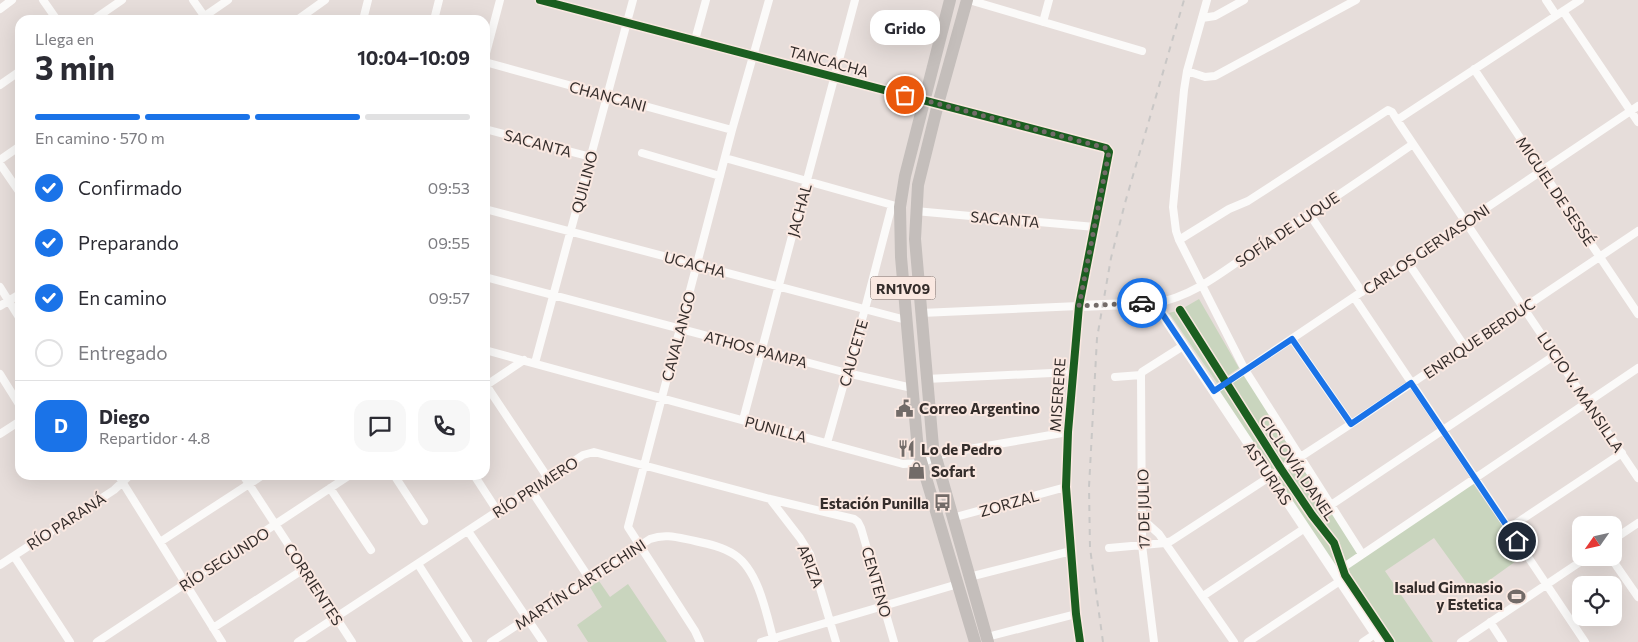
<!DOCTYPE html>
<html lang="es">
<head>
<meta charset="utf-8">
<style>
  :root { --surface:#fff; --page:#f7f7f7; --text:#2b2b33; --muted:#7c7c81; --line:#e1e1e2; --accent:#1a73e8 }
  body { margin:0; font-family:Commissioner,sans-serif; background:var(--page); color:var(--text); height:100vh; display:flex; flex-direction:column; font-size:19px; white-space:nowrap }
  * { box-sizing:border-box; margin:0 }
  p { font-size:16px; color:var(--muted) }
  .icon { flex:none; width:28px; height:28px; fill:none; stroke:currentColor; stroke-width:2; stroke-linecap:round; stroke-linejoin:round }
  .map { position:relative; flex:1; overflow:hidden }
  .panel { position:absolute; left:15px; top:15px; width:475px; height:465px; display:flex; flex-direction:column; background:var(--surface); border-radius:15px; box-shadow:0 5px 20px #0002 }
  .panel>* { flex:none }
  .needle { width:32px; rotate:236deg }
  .tools { position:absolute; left:1572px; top:516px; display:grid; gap:10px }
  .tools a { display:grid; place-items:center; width:50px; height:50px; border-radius:10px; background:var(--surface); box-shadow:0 5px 20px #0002; font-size:25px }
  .pin { position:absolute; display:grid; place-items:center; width:42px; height:42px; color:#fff; margin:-21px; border:2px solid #fff; border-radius:50%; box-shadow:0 1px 5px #0007 }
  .courier { position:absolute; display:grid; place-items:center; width:50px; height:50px; margin:-25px; border:4px solid #1a73e8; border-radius:50%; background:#fff; color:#222; box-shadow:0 1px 6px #0007 }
  .bubble { position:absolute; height:35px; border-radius:15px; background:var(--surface); box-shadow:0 5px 20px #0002; font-size:16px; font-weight:700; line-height:35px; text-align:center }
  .summary em { font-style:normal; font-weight:700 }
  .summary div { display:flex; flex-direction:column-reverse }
  .summary { display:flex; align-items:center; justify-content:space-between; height:85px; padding:0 20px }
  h1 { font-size:32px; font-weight:700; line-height:38px }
  .bar { display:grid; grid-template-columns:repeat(4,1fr); gap:8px 5px; align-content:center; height:60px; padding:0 20px }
  .bar i { height:6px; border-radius:4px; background:var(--line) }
  .bar .selected { background:var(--accent) }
  .bar p { grid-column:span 4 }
  .line { display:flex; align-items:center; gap:12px; padding:0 20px; border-top:1px solid var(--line) }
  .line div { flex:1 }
  .round { display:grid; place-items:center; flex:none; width:52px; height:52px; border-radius:15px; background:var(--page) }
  ol { padding:0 20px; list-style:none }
  li { display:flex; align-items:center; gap:15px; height:55px }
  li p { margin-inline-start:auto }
  li .icon { padding:5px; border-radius:50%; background:var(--accent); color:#fff; stroke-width:4 }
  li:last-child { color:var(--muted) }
  li i { width:28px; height:28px; border:2px solid var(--line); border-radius:50% }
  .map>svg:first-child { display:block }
  .green { fill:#c9d5be }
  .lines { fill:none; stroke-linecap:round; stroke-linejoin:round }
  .minor { stroke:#fbfaf9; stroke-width:8 }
  .tertiary { stroke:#fbfaf9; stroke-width:10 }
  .primary { stroke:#c4bebb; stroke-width:12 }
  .rail { stroke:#c9c7c6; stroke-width:2; stroke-dasharray:6 6; stroke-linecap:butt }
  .cycleway-casing { stroke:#fae8e1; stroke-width:11 }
  .cycleway { stroke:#1b5e20; stroke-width:8 }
  .done { stroke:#726b68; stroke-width:5; stroke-dasharray:0 9 }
  .route { stroke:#1a73e8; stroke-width:6 }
  .labels { text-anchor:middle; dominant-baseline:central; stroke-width:4; stroke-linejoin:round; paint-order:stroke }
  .shield { fill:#fae8e1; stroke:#6f6562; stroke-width:1 }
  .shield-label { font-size:14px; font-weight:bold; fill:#342d2b }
  .street-label { font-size:15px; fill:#342d2b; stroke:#fae8e1 }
  .poi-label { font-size:15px; font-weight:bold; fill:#342d2b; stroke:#fae8e1; text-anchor:start }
</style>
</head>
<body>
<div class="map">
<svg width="1638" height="642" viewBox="0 0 1638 642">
  <rect width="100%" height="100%" fill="#e6ddda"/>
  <path class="green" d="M1199,299L1239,368L1217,383L1169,313L1180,310Z
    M1245,373L1296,453L1270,472L1217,392Z
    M1300,460L1360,554L1335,570L1274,478Z
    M1472,482L1523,556L1473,592L1434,538L1385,571L1433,642H1382L1336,573Z
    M599,581L610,597L628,584L667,642H588L577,625L602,607L590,587Z"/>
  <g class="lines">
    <path class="minor" d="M43,0L57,20
      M193,0L207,20
      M540,0L923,100
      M969,0L1142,51
      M1207,0L1187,71L1184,90L1173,207L1176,231L1179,240L1245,370L1362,554
      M1546,0L1556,15
      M0,9L12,0
      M1563,11L1638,122
      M1202,18L1215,16L1244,0
      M93,20L122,0
      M199,20L228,0
      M297,20L325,0
      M363,20L368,0
      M434,20L439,0
      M1043,22L1049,0
      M695,40L706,0
      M485,57L500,0
      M485,62L732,130
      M1474,69L1638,314
      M1187,71L1205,77L1215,76L1356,0
      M0,85L20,71
      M1397,120L1580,0
      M485,129L591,157
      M642,153L720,176
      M725,158L896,206
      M0,160L20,146
      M0,164L20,193
      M485,209L906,320
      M915,211L1095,227
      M1310,215L1362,292
      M1179,240L1229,209L1248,201L1388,110L1392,112L1397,120L1638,478
      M1407,261L1465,347
      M485,277L847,373L912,388
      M0,287L20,319
      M1354,297L1585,642
      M1155,303C1193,297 1225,270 1256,249C1309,215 1361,180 1413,144
      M0,306L20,294
      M921,313L1079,306L1072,372L1066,487L1076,614L1080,642
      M1292,339L1351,424
      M485,350L903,464L921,463L946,453L1068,432
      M535,363L633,0
      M0,374L20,406
      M1141,375L1142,545L1154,642
      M1115,377L1141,375L1142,372L1183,346
      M926,379L1072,372
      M486,385L548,478
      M485,386L524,360
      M1214,391L1638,106
      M743,420L855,0
      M0,434L20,421
      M827,443L865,309L892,205
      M118,475L222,642
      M243,475L352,642
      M394,475L424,521
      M474,475L498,512
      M330,488L371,550
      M531,490L589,578
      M770,499L800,538L810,554L836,642
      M1331,505L1555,355
      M952,518L1066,487
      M1142,522L1149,525L1159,534L1234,642
      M1509,528L1622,453
      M468,531L543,642
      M1614,539L1638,523
      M160,542L263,475
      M1109,548L1165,543L1171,541L1351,424L1638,231
      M14,556L70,642
      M1611,558L1638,597
      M418,564L468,642
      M0,565L114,490L130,475
      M1335,573L1638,368
      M969,577L1071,551
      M1203,596L1305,528
      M1490,622L1503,642
      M213,628L304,569
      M987,637L1076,614
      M97,642L350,475
      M298,642L548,478L583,455L594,452L770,499L854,519L858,522L861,528L894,642
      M491,642L650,539C666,533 679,538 695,541C709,544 723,547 735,555C759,571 767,616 774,642
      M700,642L695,631L628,527L732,130L769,0
      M761,642L958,584
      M1248,642L1340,581
      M1363,642L1375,634
      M1461,642L1586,558"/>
    <path class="tertiary" d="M931,102L1106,148L1109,152L1079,306L1155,303L1381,642"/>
    <path class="primary" d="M950,0L905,176L900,207L901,257L918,451L975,642
      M967,0L938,104L918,185L915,239L933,447L988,642"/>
    <path class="rail" d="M1103,642L1090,548L1089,487L1097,338L1111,258L1125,203L1184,0"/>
    <defs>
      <path id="cycleway" d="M540,0L1106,148L1109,152L1079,306L1068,432L1066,487L1076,614L1080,642
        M1180,310L1281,469L1312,515L1334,543L1345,575L1390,642"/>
    </defs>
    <use href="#cycleway" class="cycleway-casing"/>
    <use href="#cycleway" class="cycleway"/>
  </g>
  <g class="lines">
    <path class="done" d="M905,95L1106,148L1109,152L1079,306L1142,303"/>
    <path class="route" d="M1142,303H1155L1214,391L1292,339L1351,424L1411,383L1517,541"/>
  </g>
  <defs>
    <symbol id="civic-bare" viewBox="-9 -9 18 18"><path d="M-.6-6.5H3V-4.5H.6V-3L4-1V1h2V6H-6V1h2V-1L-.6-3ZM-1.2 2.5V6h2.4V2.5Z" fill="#726b68" stroke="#fae8e1" stroke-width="2.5" paint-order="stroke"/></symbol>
    <symbol id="restaurant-bare" viewBox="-9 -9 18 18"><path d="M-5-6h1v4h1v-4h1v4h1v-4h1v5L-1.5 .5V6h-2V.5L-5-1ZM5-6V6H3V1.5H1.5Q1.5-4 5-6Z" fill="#726b68" stroke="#fae8e1" stroke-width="2.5" paint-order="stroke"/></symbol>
    <symbol id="shop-bare" viewBox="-9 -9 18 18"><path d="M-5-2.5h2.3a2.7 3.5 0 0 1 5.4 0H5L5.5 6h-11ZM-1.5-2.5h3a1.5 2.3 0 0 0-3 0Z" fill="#726b68" stroke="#fae8e1" stroke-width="2.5" paint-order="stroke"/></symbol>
    <symbol id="bus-bare" viewBox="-9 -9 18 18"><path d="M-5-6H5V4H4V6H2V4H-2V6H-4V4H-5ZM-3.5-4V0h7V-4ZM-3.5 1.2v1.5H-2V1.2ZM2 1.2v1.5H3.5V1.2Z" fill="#726b68" stroke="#fae8e1" stroke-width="2.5" paint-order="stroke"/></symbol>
    <symbol id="stadium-bare" viewBox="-9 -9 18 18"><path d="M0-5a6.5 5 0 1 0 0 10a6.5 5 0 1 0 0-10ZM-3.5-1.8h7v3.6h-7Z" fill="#726b68" stroke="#fae8e1" stroke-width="2.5" paint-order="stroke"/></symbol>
  </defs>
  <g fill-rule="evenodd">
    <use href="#civic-bare" x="892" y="396" width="25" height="25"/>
    <use href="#restaurant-bare" x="894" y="436" width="25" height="25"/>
    <use href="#shop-bare" x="904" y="458" width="25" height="25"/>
    <use href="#bus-bare" x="930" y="490" width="25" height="25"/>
    <use href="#stadium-bare" x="1504" y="584" width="25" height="25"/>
  </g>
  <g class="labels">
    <rect class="shield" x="870.5" y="276.5" width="65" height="23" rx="4"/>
    <g class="shield-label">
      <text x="903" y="288">RN1V09</text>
    </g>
    <g class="street-label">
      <text transform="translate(829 61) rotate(15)">TANCACHA</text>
      <text transform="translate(608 96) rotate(15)">CHANCANI</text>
      <text transform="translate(538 143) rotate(15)">SACANTA</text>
      <text transform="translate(584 182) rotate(-75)">QUILINO</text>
      <text transform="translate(1556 191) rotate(56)">MIGUEL DE SESSÉ</text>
      <text transform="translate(799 210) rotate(-75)">JACHAL</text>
      <text transform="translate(1005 219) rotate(5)">SACANTA</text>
      <text transform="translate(1287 229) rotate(-34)">SOFÍA DE LUQUE</text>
      <text transform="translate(1426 249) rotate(-34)">CARLOS GERVASONI</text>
      <text transform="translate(695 264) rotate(15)">UCACHA</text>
      <text transform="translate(678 336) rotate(-75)">CAVALANGO</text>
      <text transform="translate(1479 338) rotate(-34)">ENRIQUE BERDUC</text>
      <text transform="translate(756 349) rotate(15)">ATHOS PAMPA</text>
      <text transform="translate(853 353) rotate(-74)">CAUCETE</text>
      <text transform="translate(1581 392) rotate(56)">LUCIO V. MANSILLA</text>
      <text transform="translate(1057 395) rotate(-86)">MISERERE</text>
      <text transform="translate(776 429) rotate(15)">PUNILLA</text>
      <text transform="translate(1298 468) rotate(56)">CICLOVÍA DANEL</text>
      <text transform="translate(1268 473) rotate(56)">ASTURIAS</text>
      <text transform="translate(535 487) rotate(-33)">RÍO PRIMERO</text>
      <text transform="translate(1009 503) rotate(-16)">ZORZAL</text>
      <text transform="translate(1143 509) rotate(-91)">17 DE JULIO</text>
      <text transform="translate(66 521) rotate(-33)">RÍO PARANÁ</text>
      <text transform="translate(224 559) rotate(-33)">RÍO SEGUNDO</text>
      <text transform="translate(811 566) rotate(68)">ARIZA</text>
      <text transform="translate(877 582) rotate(74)">CENTENO</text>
      <text transform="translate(314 584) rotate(57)">CORRIENTES</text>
      <text transform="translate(580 584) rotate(-33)">MARTÍN CARTECHINI</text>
    </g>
    <g class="poi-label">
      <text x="919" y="408">Correo Argentino</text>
      <text x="921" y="449">Lo de Pedro</text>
      <text x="931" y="471">Sofart</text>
      <text x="929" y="503" text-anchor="end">Estación Punilla</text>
      <text x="1503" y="587" text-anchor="end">Isalud Gimnasio<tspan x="1503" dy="17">y Estetica</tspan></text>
    </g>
  </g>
</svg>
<div class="tools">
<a><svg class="needle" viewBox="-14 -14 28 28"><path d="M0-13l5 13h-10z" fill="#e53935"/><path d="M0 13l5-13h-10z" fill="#7c7c81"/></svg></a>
<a><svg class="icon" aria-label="locate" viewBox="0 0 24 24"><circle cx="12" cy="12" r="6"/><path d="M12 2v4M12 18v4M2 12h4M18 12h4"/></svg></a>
</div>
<div class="pin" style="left:905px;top:95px;background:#ea580c"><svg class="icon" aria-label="bag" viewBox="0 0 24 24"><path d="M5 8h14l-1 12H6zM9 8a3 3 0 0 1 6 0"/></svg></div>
<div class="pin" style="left:1517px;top:541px;background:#1f2937"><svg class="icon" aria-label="home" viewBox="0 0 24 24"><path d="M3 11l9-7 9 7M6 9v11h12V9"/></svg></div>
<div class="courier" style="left:1142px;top:303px"><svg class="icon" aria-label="car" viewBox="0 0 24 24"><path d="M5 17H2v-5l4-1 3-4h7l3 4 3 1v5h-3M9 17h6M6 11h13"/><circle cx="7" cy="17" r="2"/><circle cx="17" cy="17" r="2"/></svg></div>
<div class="bubble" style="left:870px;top:10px;width:70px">Grido</div>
<section class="panel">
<div class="summary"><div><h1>3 min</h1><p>Llega en</p></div><em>10:04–10:09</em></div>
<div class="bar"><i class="selected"></i><i class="selected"></i><i class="selected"></i><i></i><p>En camino · 570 m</p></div>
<ol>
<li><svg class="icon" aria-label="check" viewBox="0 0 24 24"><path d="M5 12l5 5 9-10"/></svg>Confirmado<p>09:53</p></li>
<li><svg class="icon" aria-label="check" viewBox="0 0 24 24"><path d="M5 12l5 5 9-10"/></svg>Preparando<p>09:55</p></li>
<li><svg class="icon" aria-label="check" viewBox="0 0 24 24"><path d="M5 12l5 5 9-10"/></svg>En camino<p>09:57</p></li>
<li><i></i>Entregado</li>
</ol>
<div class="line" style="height:90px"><b class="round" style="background:var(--accent);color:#fff">D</b><div><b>Diego</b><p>Repartidor · 4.8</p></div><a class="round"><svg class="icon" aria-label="chat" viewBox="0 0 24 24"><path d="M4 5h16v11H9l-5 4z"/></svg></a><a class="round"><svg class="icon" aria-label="phone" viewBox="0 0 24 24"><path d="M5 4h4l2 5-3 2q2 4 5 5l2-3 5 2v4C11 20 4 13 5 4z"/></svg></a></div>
</section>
</div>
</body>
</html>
